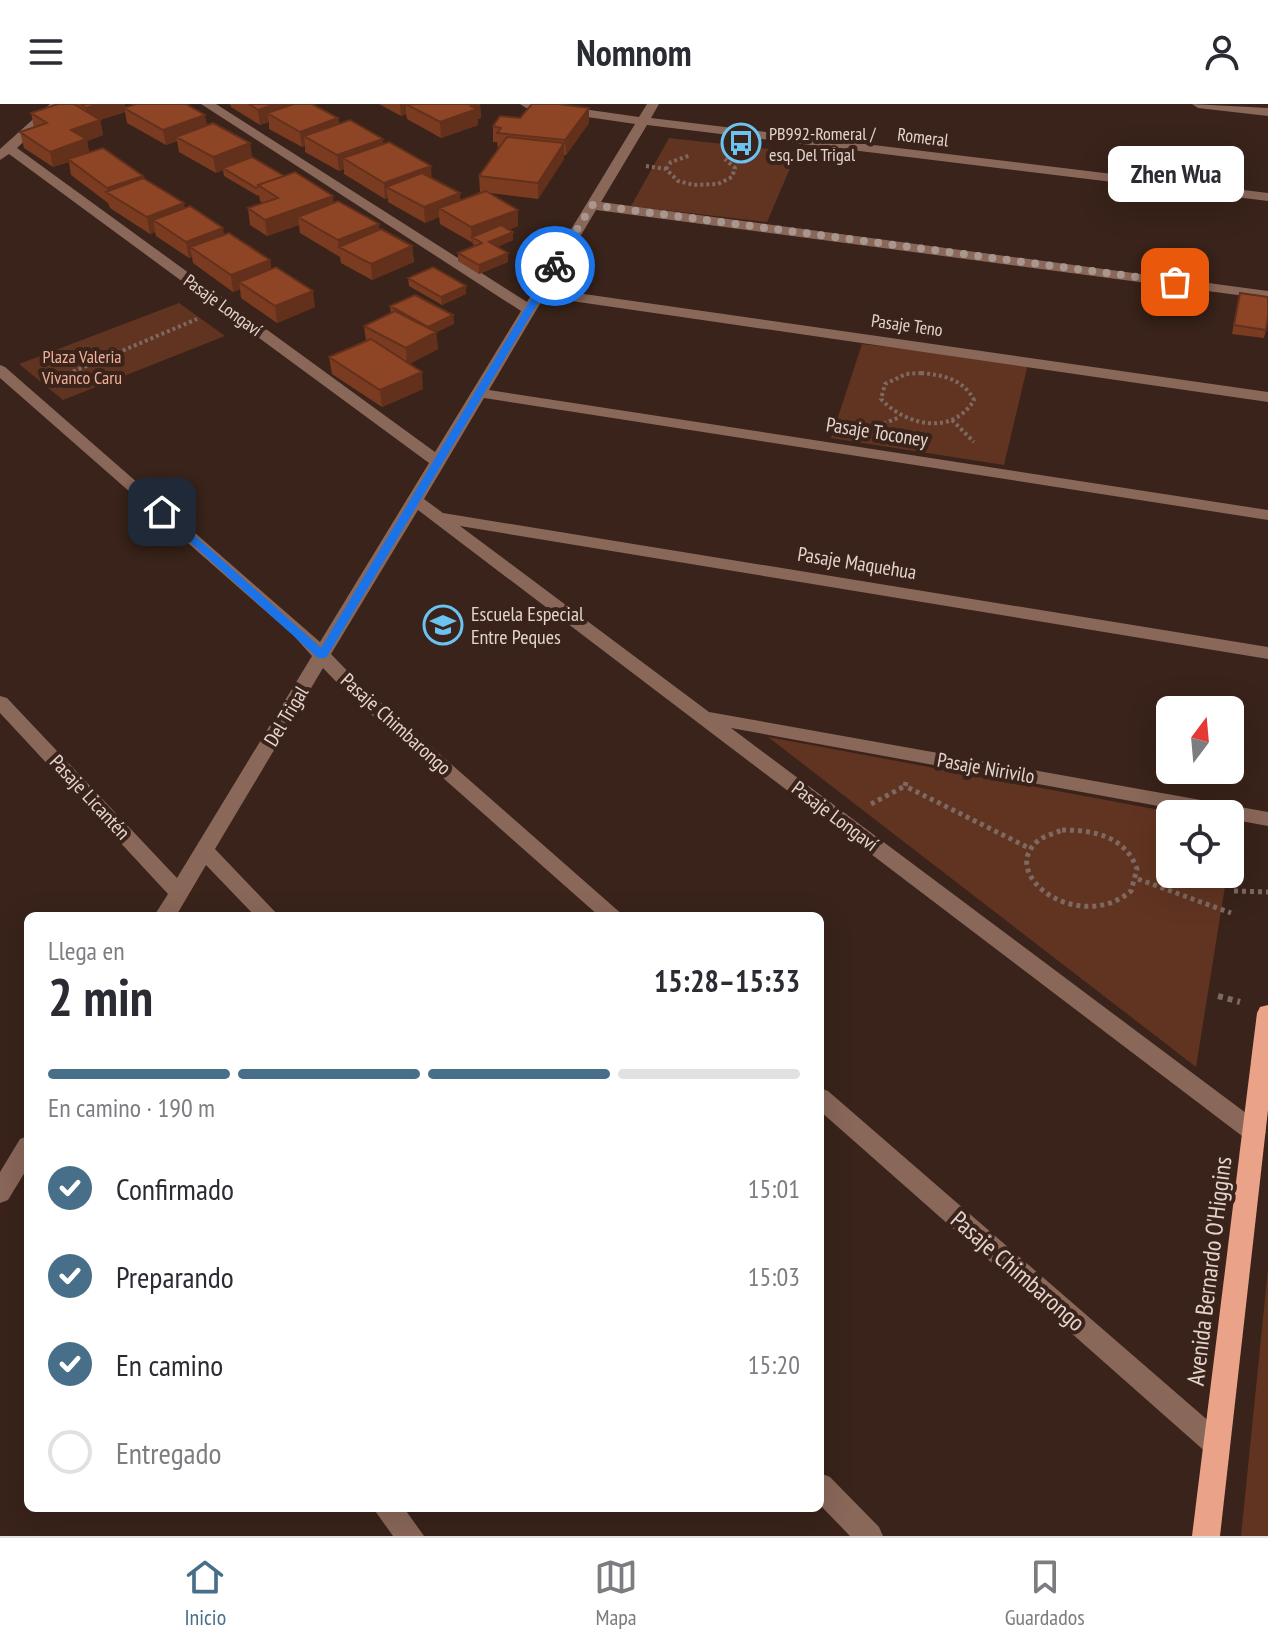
<!DOCTYPE html>
<html lang="es">
<head>
<meta charset="utf-8">
<style>
  :root { --surface:#fff; --page:#f7f7f7; --text:#2b2b33; --muted:#7c7c81; --line:#e1e1e2; --accent:#486f89 }
  body { margin:0; font-family:"PT Sans Narrow",sans-serif; background:var(--page); color:var(--text); height:100vh; display:flex; flex-direction:column; font-size:30px; white-space:nowrap }
  * { box-sizing:border-box; margin:0 }
  p { font-size:26px; color:var(--muted) }
  .icon { flex:none; width:44px; height:44px; fill:none; stroke:currentColor; stroke-width:2; stroke-linecap:round; stroke-linejoin:round }
  .map { position:relative; flex:1; overflow:hidden }
  .side { position:absolute; left:24px; top:808px; width:800px; height:600px; display:flex; flex-direction:column; background:var(--surface); border-radius:12px; box-shadow:0 8px 32px #0002 }
  .side>* { flex:none }
  .needle { width:52px; rotate:16deg }
  .buttons { position:absolute; left:1156px; top:592px; display:grid; gap:16px }
  .buttons a { display:grid; place-items:center; width:88px; height:88px; border-radius:12px; background:var(--surface); box-shadow:0 8px 32px #0002; font-size:40px }
  .pin { position:absolute; display:grid; place-items:center; width:68px; height:68px; color:#fff; margin:-34px; border-radius:16px; box-shadow:0 4px 12px #0006 }
  .courier { position:absolute; display:grid; place-items:center; width:80px; height:80px; margin:-40px; border:6px solid #1a73e8; border-radius:50%; background:#fff; color:#222; box-shadow:0 2px 10px #0007 }
  .bubble { position:absolute; height:56px; border-radius:12px; background:var(--surface); box-shadow:0 8px 32px #0002; font-size:26px; font-weight:600; line-height:56px; text-align:center }
  .overview em { font-style:normal; font-weight:600 }
  .overview div { display:flex; flex-direction:column-reverse }
  .overview { display:flex; align-items:center; justify-content:space-between; height:136px; padding:0 24px }
  h1 { font-size:52px; font-weight:600; line-height:60px }
  .bar { display:grid; grid-template-columns:repeat(4,1fr); gap:12px 8px; align-content:center; height:96px; padding:0 24px }
  .bar i { height:10px; border-radius:6px; background:var(--line) }
  .bar .active { background:var(--accent) }
  .bar p { grid-column:span 4 }
  ol { padding:0 24px; list-style:none }
  li { display:flex; align-items:center; gap:24px; height:88px }
  li p { margin-inline-start:auto }
  li .icon { padding:8px; border-radius:50%; background:var(--accent); color:#fff; stroke-width:4 }
  li:last-child { color:var(--muted) }
  li i { width:44px; height:44px; border:4px solid var(--line); border-radius:50% }
  header { display:flex; justify-content:space-between; align-items:center; height:104px; padding:0 24px; background:var(--surface); font-size:36px; font-weight:600 }
  .tab-bar { display:flex; justify-content:space-around; align-items:center; height:112px; border-top:2px solid var(--line); background:var(--surface); font-size:22px; color:var(--muted) }
  .tab-bar a { display:grid; justify-items:center; gap:4px }
  .tab-bar .active { color:var(--accent) }
  .map>svg:first-child { display:block }
  .green { fill:#613421 }
  .lines { fill:none; stroke-linecap:round; stroke-linejoin:round }
  .path-far2 { stroke:#7d6961; stroke-width:4; stroke-dasharray:3 3; stroke-linecap:butt }
  .path-far1 { stroke:#7d6961; stroke-width:5; stroke-dasharray:4 4; stroke-linecap:butt }
  .path { stroke:#7d6961; stroke-width:6; stroke-dasharray:5 5; stroke-linecap:butt }
  .minor { fill:#896759; fill-rule:evenodd }
  .major { fill:#eaa388; fill-rule:evenodd }
  .wall { fill:#7a3b21 }
  .shaded-wall { fill:#63301b }
  .building { fill:#8e4526; stroke:#63301b; stroke-width:2 }
  .route { fill:#1a73e8 }
  .done { stroke:#a8968f; stroke-width:8; stroke-dasharray:0 14.4 }
  .labels { text-anchor:middle; dominant-baseline:central; stroke-width:8; stroke-linejoin:round; paint-order:stroke }
  .far-poi-label { font-size:18px; fill:#e4d4ce; stroke:#39231a; text-anchor:start }
  .far-street-label { font-size:18px; fill:#e4d4ce; stroke:#39231a }
  .far-park-label { font-size:18px; fill:#f1b198; stroke:#39231a }
  .street-label { font-size:20px; fill:#e4d4ce; stroke:#39231a }
  .poi-label { font-size:20px; fill:#e4d4ce; stroke:#39231a; text-anchor:start }
  .near-street-label { font-size:24px; fill:#e4d4ce; stroke:#39231a }
</style>
</head>
<body>
<header><svg class="icon" aria-label="menu" viewBox="0 0 24 24"><path d="M4 6h16M4 12h16M4 18h16"/></svg>Nomnom<svg class="icon" aria-label="person" viewBox="0 0 24 24"><circle cx="12" cy="8" r="4"/><path d="M4 21q1-7 8-7t8 7"/></svg></header>
<div class="map">
<svg width="1268" height="1432" viewBox="0 0 1268 1432">
  <rect width="100%" height="100%" fill="#39231a"/>
  <path class="green" d="M669,34L797,48L767,118L631,102Z
    M179,199L225,232L63,296L19,260Z
    M862,240L1028,260L1004,361L831,334Z
    M768,633L1181,710H1170V770H1227L1196,963Z
    M1268,1165V1432H1241Z"/>
  <g class="lines">
    <path class="path-far2" d="M646,62L666,65L678,77L694,81L718,80L732,73L735,64L725,55
      M666,65L671,58L691,51
      M921,269C943,271 963,275 974,296C953,332 906,322 881,295L885,280L906,270Z
      M51,277L197,215
      M952,316L974,338
      M878,322L900,313"/>
    <path class="path-far1" d="M906,678L905,682L1029,744
      M871,700L905,682
      M1062,726C1094,726 1125,732 1137,765L1131,787C1079,831 995,770 1039,736C1045,732 1055,729 1062,726Z
      M1138,775L1231,809
      M1234,787L1268,788"/>
    <path class="path" d="M1218,892L1240,898"/>
    <path class="minor" d="M50,0H63L17,44L435,348L521,207L201,0H216L527,198L635,20L526,4L520,0H548L639,13L647,0H659L651,14L1268,89V97L647,21L601,98L1268,187V195L596,106L549,185L1268,288V298L544,193L489,286L1268,406V416L484,294L424,395L443,409L1268,543V555L460,422L709,608L1268,708V722L1230,715V710H1202L731,624L1262,1021L1266,1028L1262,1035L1254,1037L1246,1035L418,406L331,550L360,580L624,812H599L346,588L323,564L215,745L279,812H255L206,761L176,812H154L168,790L0,609V592L7,594L177,774L312,552L294,532L0,274V261L5,263L320,538L429,359L9,50L0,56V45Z
      M1192,0L1268,4V12L1198,4Z
      M820,984L828,987L1226,1332L1230,1341L1226,1350L1217,1353L1208,1350L820,1007Z
      M28,1032V1063L8,1096L0,1099V1068L20,1035Z
      M820,1369L830,1373L879,1423L883,1432H850L820,1401Z
      M373,1404H404L424,1432H393Z"/>
    <path class="major" d="M1268,901V1006L1220,1432H1192L1257,909L1260,903Z"/>
  </g>
  <path class="wall" d="M58,0H125V4L207,21L250,39L252,54L379,126L412,142L414,158L372,176L341,159L340,153L300,129L299,121L267,132L250,121L248,104L263,99L260,97L259,91L258,92L224,72L223,66L216,69L179,48L177,37L166,41L127,19L125,8L100,16L103,31L87,37L89,48L143,72V75L224,131L270,156L271,165L315,203L277,219L241,194L240,185L233,188L193,159L192,153L189,154L156,132L155,128L150,130L110,104L108,99L71,71L69,58L53,63L24,44L20,28L34,24L31,9Z
    M230,0H312L338,14L339,20L383,40L460,96L480,88L479,72L498,45L497,38H493V22L520,14L589,19L566,51H564V55L538,95L490,89L518,106V122L508,126L513,128V136L497,143L508,158L479,170L458,157V149L474,142L473,139L440,120L439,113L425,119L388,98V94L385,95L344,70V65L339,67L305,48V42L302,43L269,25V18L260,21L231,3Z
    M379,0H480L481,14L478,15V21L441,34L407,15L406,10L401,12Z
    M408,174L466,190L442,201L409,182Z
    M1238,197L1266,226L1264,234L1232,230Z
    M390,202L453,211L454,220L436,228L438,245L409,260L423,285L382,303L332,270L329,253L366,237L364,222L391,209Z"/>
  <path class="shaded-wall" d="M99,0H125V8L100,16L103,31L87,37L89,51L68,55L69,58L53,63L50,48L71,26L89,19L86,4Z
    M275,0H294L267,9L269,18L260,21L258,6Z
    M400,0H406V10L401,12Z
    M475,0H480L481,14L478,15V21L441,34L440,18Z
    M589,4V19L566,51L565,36Z
    M205,11L208,26L176,33L177,37L166,41L163,26Z
    M338,14L340,30L304,32L305,42L302,43L300,28Z
    M383,35L384,50L343,54L344,65L339,67L337,51Z
    M250,39L252,54L223,64V66L216,69L213,53Z
    M564,39V55L538,95V79Z
    M431,62L432,78L386,83L388,94L385,95L384,79Z
    M143,72L146,88L108,89L107,84Z
    M460,89L461,105L439,104V113L425,119L424,103Z
    M333,92L334,108L298,113L299,121L267,132L265,116Z
    M184,99L187,115L153,116L155,128L150,130L147,113Z
    M518,106V122L479,137L472,133L473,139L472,140L471,123Z
    M379,120L380,136L339,143L340,153L338,136Z
    M223,124L226,140L190,143L192,153L189,154L186,138Z
    M513,128V136L489,146V138Z
    M412,142L414,158L372,176L371,160Z
    M508,149V158L479,170V161Z
    M270,156L272,173L239,178L240,185L233,188L231,171Z
    M466,182V190L442,201L441,193Z
    M313,187L315,203L277,219L275,202Z
    M453,211L454,220L429,232L428,223Z
    M436,228L438,245L407,261L406,244Z
    M422,268L423,285L382,303L380,286Z"/>
  <path class="building" d="M58,0H74L100,16L71,26L86,35L50,48L20,28L47,19L31,9Z
    M81,0H99L86,4Z
    M136,0H186L205,11L163,26L124,4Z
    M249,0H275L258,6Z
    M294,0H312L338,14L300,28L267,9Z
    M406,0H475L471,2L477,5L440,18Z
    M532,0H558L589,4L565,36L497,29L501,24L493,22L500,12L520,14Z
    M350,16L383,35L337,51L304,32Z
    M213,19L250,39L213,53L176,33Z
    M507,33L564,39L538,79L479,72Z
    M389,38L431,62L384,79L343,54Z
    M103,44L143,72L107,84L68,55Z
    M252,53L284,72L258,81V83L256,84L223,64Z
    M295,68L333,92L265,116L248,104L278,94L258,81Z
    M422,69L460,89L424,103L386,83Z
    M143,74L184,99L147,113L106,88Z
    M486,87L518,106L471,123L439,104Z
    M338,97L379,120L338,136L298,113Z
    M190,102L223,124L186,138L153,116Z
    M501,121L513,128L489,138L508,149L479,161L458,149L482,139L472,133Z
    M381,125L412,142L371,160L339,143Z
    M229,129L270,156L231,171L190,143Z
    M276,163L313,187L275,202L239,178Z
    M433,163L466,182L441,193L408,174Z
    M1240,189L1268,193V212L1266,226L1234,221Z
    M415,191L453,211L428,223L390,202Z
    M395,207L436,228L406,244L364,222Z
    M371,235L422,268L380,286L329,253Z"/>
  <path class="route" d="M552,160L560,162L326,554H318L157,408L166,406L321,544Z"/>
  <g class="lines">
    <path class="done" d="M555,162L592,101L1175,178"/>
  </g>
  <defs>
    <symbol id="bus-ring" viewBox="-11 -11 22 22"><circle r="9.5" fill="#39231a" stroke="#6bc3f2" stroke-width="1.5"/><path d="M-5-6H5V4H4V6H2V4H-2V6H-4V4H-5ZM-3.5-4V0h7V-4ZM-3.5 1.2v1.5H-2V1.2ZM2 1.2v1.5H3.5V1.2Z" fill="#6bc3f2"/></symbol>
    <symbol id="school-ring" viewBox="-11 -11 22 22"><circle r="9.5" fill="#39231a" stroke="#6bc3f2" stroke-width="1.5"/><path d="M0-5L7-2L0 1L-7-2ZM-4 1L0 2.5L4 1V4Q0 6-4 4Z" fill="#6bc3f2"/></symbol>
  </defs>
  <g fill-rule="evenodd">
    <use href="#bus-ring" x="719" y="17" width="44" height="44"/>
    <use href="#school-ring" x="421" y="499" width="44" height="44"/>
  </g>
  <g class="labels">
    <g class="far-poi-label">
      <text x="769" y="29">PB992-Romeral /<tspan x="769" dy="21">esq. Del Trigal</tspan></text>
    </g>
    <g class="far-street-label">
      <text transform="translate(923 33) rotate(7)">Romeral</text>
      <text transform="translate(223 201) rotate(36)">Pasaje Longaví</text>
      <text transform="translate(907 221) rotate(8)">Pasaje Teno</text>
    </g>
    <g class="far-park-label">
      <text x="82" y="252">Plaza Valeria<tspan x="82" dy="21">Vivanco Caru</tspan></text>
    </g>
    <g class="street-label">
      <text transform="translate(877 328) rotate(9)">Pasaje Toconey</text>
      <text transform="translate(857 459) rotate(9)">Pasaje Maquehua</text>
      <text transform="translate(286 612) rotate(-59)">Del Trigal</text>
      <text transform="translate(396 620) rotate(42)">Pasaje Chimbarongo</text>
      <text transform="translate(986 664) rotate(10)">Pasaje Nirivilo</text>
      <text transform="translate(90 693) rotate(47)">Pasaje Licantén</text>
      <text transform="translate(835 712) rotate(37)">Pasaje Longaví</text>
    </g>
    <g class="poi-label">
      <text x="471" y="510">Escuela Especial<tspan x="471" dy="23">Entre Peques</tspan></text>
    </g>
    <g class="near-street-label">
      <text transform="translate(1018 1167) rotate(41)">Pasaje Chimbarongo</text>
      <text transform="translate(1209 1167) rotate(-83)">Avenida Bernardo O'Higgins</text>
    </g>
  </g>
</svg>
<div class="buttons">
<a><svg class="needle" viewBox="-14 -14 28 28"><path d="M0-13l5 13h-10z" fill="#e53935"/><path d="M0 13l5-13h-10z" fill="#7c7c81"/></svg></a>
<a><svg class="icon" aria-label="locate" viewBox="0 0 24 24"><circle cx="12" cy="12" r="6"/><path d="M12 2v4M12 18v4M2 12h4M18 12h4"/></svg></a>
</div>
<div class="pin" style="left:1175px;top:178px;background:#ea580c"><svg class="icon" aria-label="bag" viewBox="0 0 24 24"><path d="M5 8h14l-1 12H6zM9 8a3 3 0 0 1 6 0"/></svg></div>
<div class="pin" style="left:162px;top:408px;background:#1f2937"><svg class="icon" aria-label="home" viewBox="0 0 24 24"><path d="M3 11l9-7 9 7M6 9v11h12V9"/></svg></div>
<div class="courier" style="left:555px;top:162px"><svg class="icon" aria-label="bike" viewBox="0 0 24 24"><circle cx="6" cy="16" r="4"/><circle cx="18" cy="16" r="4"/><path d="M6 16l4-8h5l3 8M10 8l3 8H6M13 5h3"/></svg></div>
<div class="bubble" style="left:1108px;top:42px;width:136px">Zhen Wua</div>
<section class="side">
<div class="overview"><div><h1>2 min</h1><p>Llega en</p></div><em>15:28–15:33</em></div>
<div class="bar"><i class="active"></i><i class="active"></i><i class="active"></i><i></i><p>En camino · 190 m</p></div>
<ol>
<li><svg class="icon" aria-label="check" viewBox="0 0 24 24"><path d="M5 12l5 5 9-10"/></svg>Confirmado<p>15:01</p></li>
<li><svg class="icon" aria-label="check" viewBox="0 0 24 24"><path d="M5 12l5 5 9-10"/></svg>Preparando<p>15:03</p></li>
<li><svg class="icon" aria-label="check" viewBox="0 0 24 24"><path d="M5 12l5 5 9-10"/></svg>En camino<p>15:20</p></li>
<li><i></i>Entregado</li>
</ol>
</section>
</div>
<nav class="tab-bar">
<a class="active"><svg class="icon" aria-label="home" viewBox="0 0 24 24"><path d="M3 11l9-7 9 7M6 9v11h12V9"/></svg>Inicio</a>
<a><svg class="icon" aria-label="map" viewBox="0 0 24 24"><path d="M3 6l6-2 6 2 6-2v14l-6 2-6-2-6 2zM9 4v14M15 6v14"/></svg>Mapa</a>
<a><svg class="icon" aria-label="saved" viewBox="0 0 24 24"><path d="M7 4h10v16l-5-4-5 4z"/></svg>Guardados</a>
</nav>
</body>
</html>
